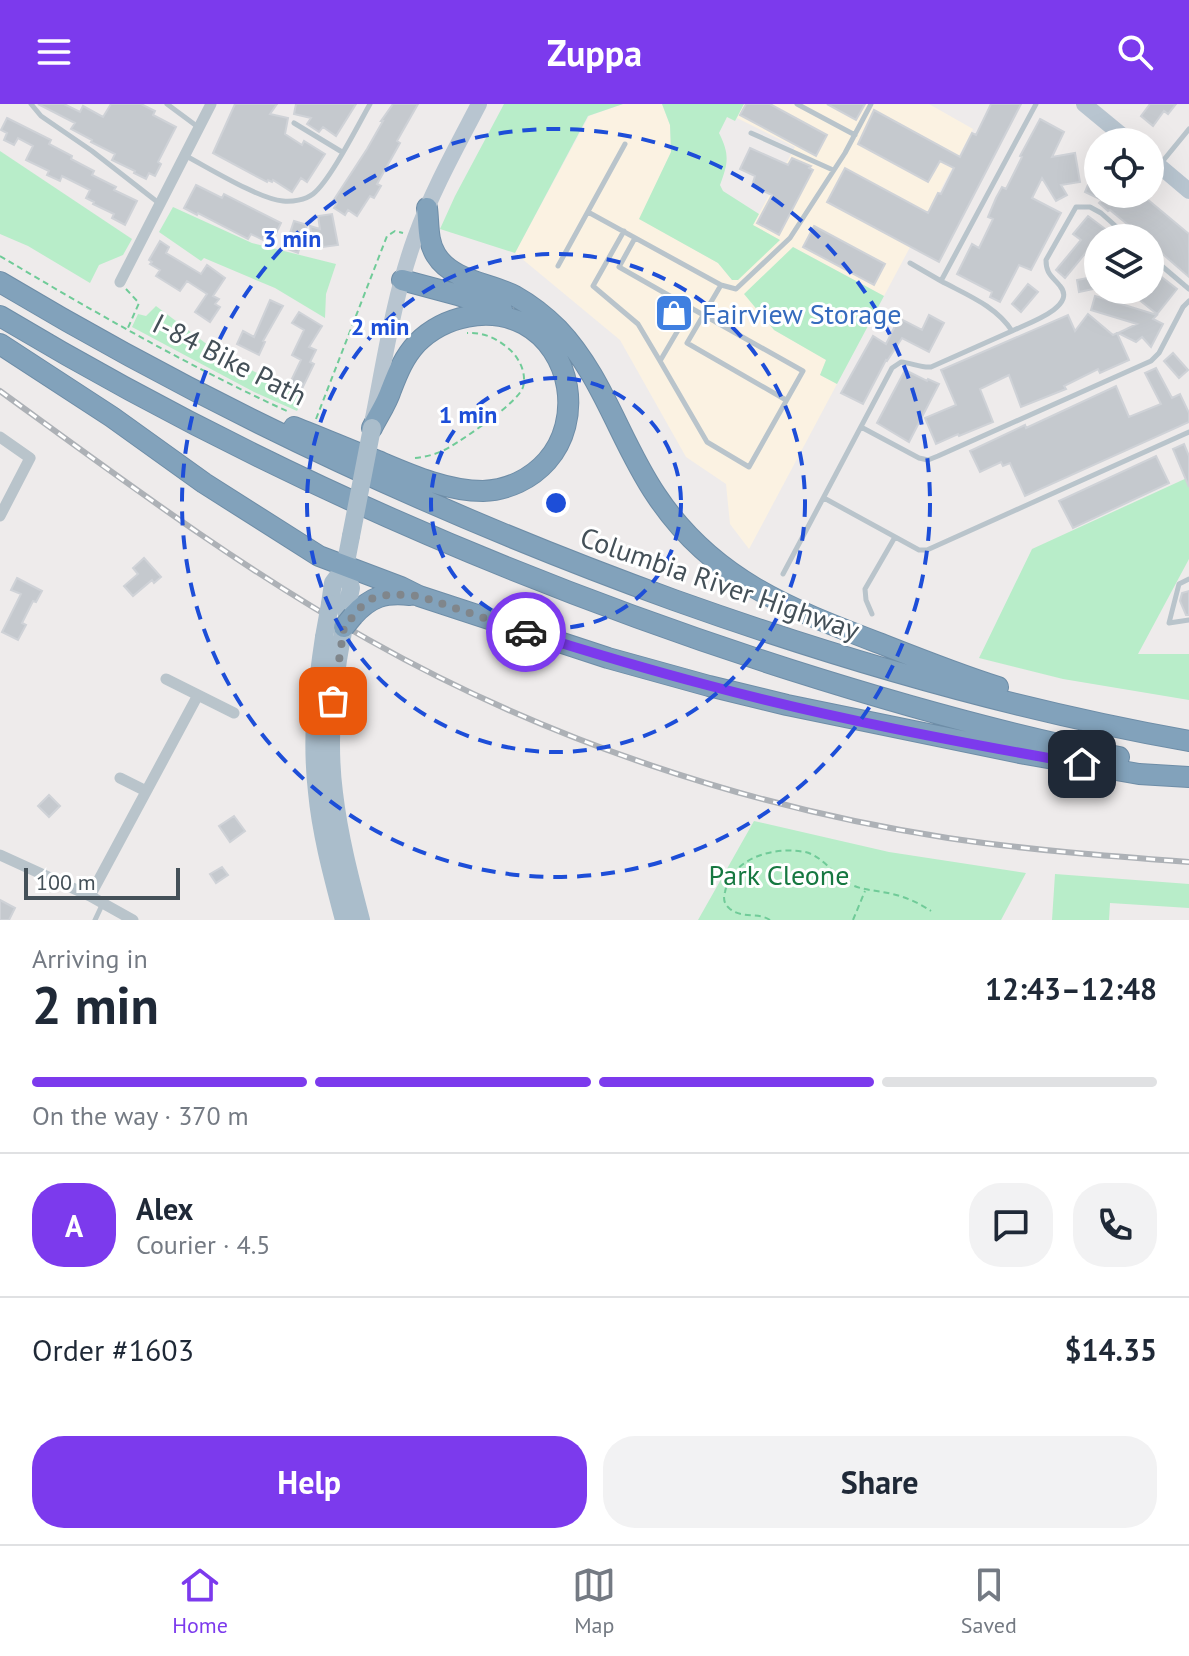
<!DOCTYPE html>
<html lang="en">
<head>
<meta charset="utf-8">
<style>
  :root { --surface:#fff; --page:#f2f2f3; --text:#1f2937; --muted:#747a83; --line:#e0e1e3; --accent:#7c3aed }
  body { margin:0; font-family:"PT Sans",sans-serif; background:var(--page); color:var(--text); height:100vh; display:flex; flex-direction:column; font-size:30px; white-space:nowrap }
  * { box-sizing:border-box; margin:0 }
  p { font-size:26px; color:var(--muted) }
  .icon { flex:none; width:44px; height:44px; fill:none; stroke:currentColor; stroke-width:2; stroke-linecap:round; stroke-linejoin:round }
  .map { position:relative; height:816px; overflow:hidden }
  .panel { display:flex; flex-direction:column; background:var(--surface); flex:1 }
  .panel>* { flex:none }
  .fabs { position:absolute; left:1084px; top:24px; display:grid; gap:16px }
  .fabs a { display:grid; place-items:center; width:80px; height:80px; border-radius:50%; background:var(--surface); box-shadow:0 8px 32px #0002; font-size:40px }
  .scale { position:absolute; left:24px; bottom:20px; width:156px; box-sizing:border-box; padding-left:8px; border:4px solid #445058; border-top:0; font-size:22px; line-height:28px; white-space:nowrap; color:#445058; -webkit-text-stroke:6px #fff; paint-order:stroke }
  .pin { position:absolute; display:grid; place-items:center; width:68px; height:68px; color:#fff; margin:-34px; border-radius:16px; box-shadow:0 4px 12px #0006 }
  .courier { position:absolute; display:grid; place-items:center; width:80px; height:80px; margin:-40px; border:6px solid #7c3aed; border-radius:50%; background:#fff; color:#222; box-shadow:0 2px 10px #0007 }
  .head em { font-style:normal; font-weight:700 }
  .head div { display:flex; flex-direction:column-reverse }
  .head { display:flex; align-items:center; justify-content:space-between; height:136px; padding:0 32px }
  h1 { font-size:52px; font-weight:700; line-height:60px }
  .bar { display:grid; grid-template-columns:repeat(4,1fr); gap:12px 8px; align-content:center; height:96px; padding:0 32px }
  .bar i { height:10px; border-radius:6px; background:var(--line) }
  .bar .selected { background:var(--accent) }
  .bar p { grid-column:span 4 }
  .line { display:flex; align-items:center; gap:20px; padding:0 32px; border-top:2px solid var(--line) }
  .line div { flex:1 }
  .round { display:grid; place-items:center; flex:none; width:84px; height:84px; border-radius:32px; background:var(--page) }
  .primary-button { display:flex; gap:16px; margin-top:auto; padding:16px 32px }
  .primary-button a { flex:1; height:92px; border-radius:32px; background:var(--accent); color:#fff; font-size:32px; font-weight:700; line-height:92px; text-align:center }
  .primary-button a+a { background:var(--page); color:var(--text) }
  header { display:flex; justify-content:space-between; align-items:center; height:104px; padding:0 32px; background:var(--accent); color:#fff; font-size:36px; font-weight:700 }
  .tab-bar { display:flex; justify-content:space-around; align-items:center; height:112px; border-top:2px solid var(--line); background:var(--surface); font-size:22px; color:var(--muted) }
  .tab-bar a { display:grid; justify-items:center; gap:4px }
  .tab-bar .selected { color:var(--accent) }
  .map>svg:first-child { display:block }
  .commercial { fill:#fbf2e2 }
  .green { fill:#b8edc9 }
  .building { fill:#c5c9ce; stroke:#cfd2d7; stroke-width:2 }
  .lines { fill:none; stroke-linecap:round; stroke-linejoin:round }
  .highway-casing { stroke:#6e8da7; stroke-width:22 }
  .path { stroke:#70cb98; stroke-width:2; stroke-dasharray:6 4; stroke-linecap:butt }
  .lane { stroke:#b9c4cb; stroke-width:5 }
  .street { stroke:#b9c4cb; stroke-width:11 }
  .secondary { stroke:#b8c5d0; stroke-width:16 }
  .primary { stroke:#aabdcb; stroke-width:18 }
  .highway { stroke:#82a2bb; stroke-width:20 }
  .rail-casing { stroke:#adb1b6; stroke-width:6 }
  .rail { stroke:#fff; stroke-width:3; stroke-dasharray:9; stroke-linecap:butt }
  .highway-bridge-casing { stroke:#6e8da7; stroke-width:22; stroke-linecap:butt }
  .primary-bridge { stroke:#aabdcb; stroke-width:18 }
  .highway-bridge { stroke:#82a2bb; stroke-width:20 }
  .done { stroke:#80868b; stroke-width:8; stroke-dasharray:0 14.4 }
  .route { stroke:#7c3aed; stroke-width:10 }
  .ring { fill:none; stroke:#1d4ed8; stroke-width:4; stroke-dasharray:14 10 }
  .labels { text-anchor:middle; dominant-baseline:central; stroke-width:6; stroke-linejoin:round; paint-order:stroke }
  .shop-label { font-size:28px; fill:#366cbe; stroke:#fff; text-anchor:start }
  .street-label { font-size:28px; fill:#445058; stroke:#fff }
  .park-label { font-size:28px; fill:#167841; stroke:#fff }
  .centre { fill:#1d4ed8; stroke:#fff; stroke-width:4 }
  .ring-label { font-size:24px; text-anchor:middle; font-weight:bold; fill:#1d4ed8; stroke:#fff; stroke-width:6; stroke-linejoin:round; paint-order:stroke }
</style>
</head>
<body>
<header><svg class="icon" aria-label="menu" viewBox="0 0 24 24"><path d="M4 6h16M4 12h16M4 18h16"/></svg>Zuppa<svg class="icon" aria-label="search" viewBox="0 0 24 24"><circle cx="10" cy="10" r="6"/><path d="M15 15l6 6"/></svg></header>
<div class="map">
<svg width="1189" height="816" viewBox="0 0 1189 816">
  <rect width="100%" height="100%" fill="#eeebeb"/>
  <path class="commercial" d="M623,0H662L670,21L671,48L640,115L718,159L732,176L780,136L753,121L795,43L737,14L744,0H929L973,25L884,192L793,143L774,226L827,256L820,271L837,280L749,445L730,420L726,380L686,353L620,236L515,149L589,12Z"/>
  <path class="green" d="M504,0H623L588,12L515,149L440,125L455,92Z
    M662,0H744L735,17L727,13L719,29C730,51 728,59 720,81L723,87L759,110L753,121L780,136L738,176H732L718,159L639,115L671,48L670,21Z
    M0,47L132,135L123,151L99,161L90,179L28,142L0,130Z
    M173,103L252,139L336,160L326,190L325,214L275,184L204,154L201,157L159,128Z
    M793,143L884,192L837,280L820,271L826,256L774,226L744,190Z
    M156,202L220,250L304,293L297,307L254,288L132,223L138,210L146,212Z
    M1189,373V455L1138,550H1189V596L1063,575L979,554L1032,445Z
    M754,717L889,748L1026,769L1001,816H698Z
    M1055,770L1189,780V804L1110,799L1109,816H1052Z"/>
  <path class="building" d="M38,0H64L80,8L83,2L103,13L111,0H141L155,7L153,11L176,23L158,58L161,60L155,72L149,69L146,75L134,69L135,67L112,56L115,50L91,38L92,36L71,25L75,19Z
    M235,0H277L270,10L288,14L285,30L302,41L304,37L325,50L307,78L301,74L292,88L273,76L272,78L268,76L267,78L213,49Z
    M296,0H356L336,32L323,23L319,28L307,20L311,14L294,10Z
    M393,0H418L397,37L400,39L377,80L381,82L374,94L370,92L357,112L348,106L345,111L334,104L337,99L333,97L367,45L383,17H381Z
    M746,0H770L827,31L816,52L740,11Z
    M827,0H865L856,16Z
    M991,0H1021L939,158L827,98L845,64L928,109L938,89L941,90L954,64L940,57L928,78L858,40L874,6L960,53L972,29L976,31Z
    M1150,0H1176L1168,10L1164,7L1153,22L1141,12Z
    M7,14L51,36L49,40L72,52L71,55L94,67L92,71L116,83L114,86L137,97L125,121L112,114L114,110L93,100L94,98L86,94L90,86L62,72L60,77L47,71L49,67L26,56L33,42L18,34L14,41L4,36L7,29L1,26Z
    M1040,15L1064,28L1052,53L1075,49L1080,78L1061,81L1067,91L1056,97L1042,74L1032,94L1061,109L1031,166L1019,161L1000,198L990,193L992,188L957,170L972,140L979,144L993,115L988,113L996,94L1002,83L1006,85L1022,53L1020,52Z
    M750,44L788,61L792,54L811,62L809,64L813,66L779,131L757,119L772,91L752,82L755,72L740,65Z
    M1098,57V90H1141L1189,130V173L1150,139V134H1144L1110,106L1108,107L1099,99L1102,96L1085,88Z
    M196,81L222,94L224,90L281,119L271,140L251,130L248,135L198,109L197,111L184,104Z
    M332,110L338,141L323,143L322,139L313,140L310,122L320,125L318,112Z
    M1088,112L1117,134H1098V154L1088,146L1065,174L1056,166L1081,136L1073,130Z
    M294,117L307,121L298,149L285,144Z
    M814,122L885,160L874,181L803,143Z
    M160,137L169,143L166,149L201,170L207,161L225,174L213,192L219,195L215,200L220,203L210,218L195,208L207,190L187,177L180,187L156,172L160,166L150,160L152,158L149,156Z
    M1150,164L1177,185L1157,210L1127,186H1150Z
    M1098,172V184L1079,188L1077,176Z
    M1028,180L1038,188L1021,208L1012,200Z
    M1095,192L1157,211L1153,215L1163,220L1151,243L1142,233L1136,238L1118,229L1137,220L1091,206Z
    M270,196L283,202L263,237L265,238L259,251L237,240L243,227L254,233Z
    M299,208L322,222L309,243L316,246L310,258L314,260L300,289L288,283L301,256L292,251L304,226L292,219Z
    M1088,210L1113,231L1117,229L1129,256L1100,269L1098,265L1064,282L1066,285L1021,303L1009,271L980,285L993,318L959,332L958,330L936,340L925,314L956,301L941,266L1068,211L1075,227Z
    M929,211L944,219L929,248L902,234L887,257L886,256L863,300L841,289L873,232L886,240L899,214L922,226Z
    M1173,249L1188,266L1179,274L1164,257Z
    M1156,264L1172,294L1180,290L1189,309V318L1025,392L1010,359L1003,362L1001,358L980,368L970,347L1025,321L1026,324L1116,282L1129,313L1161,300L1145,269Z
    M905,266L927,277L928,275L939,280L909,338L877,319Z
    M1184,340L1189,352V383L1173,345Z
    M1156,352L1169,379L1073,424L1059,397Z
    M144,454L161,473L154,479L152,476L133,492L124,482L138,470L133,464Z
    M17,474L42,487L36,498L33,497L22,519L26,521L18,536L2,528L21,490L11,486Z
    M1189,487V511H1186L1180,497L1182,489Z
    M49,691L60,702L49,713L38,702Z
    M234,712L245,727L230,738L219,722Z
    M222,763L228,771L216,779L210,770Z
    M0,796L15,804L9,816H0Z"/>
  <g class="lines">
    <defs>
      <path id="highway" d="M427,104C429,119 427,137 436,151C452,177 490,179 515,192C531,201 545,212 558,225C603,272 620,338 656,391C713,477 793,506 884,541C922,556 960,571 998,583
        M402,176L458,191L502,206
        M0,178C214,306 440,411 674,496C842,556 1014,606 1189,637
        M0,212C247,360 516,478 791,566C898,600 1008,631 1119,653
        M0,240L112,313L204,379L319,452L401,483L419,492L608,554L709,582L787,601L1025,650L1139,670L1189,673
        M294,323C322,334 350,346 378,357C411,371 447,387 483,387C508,386 531,375 547,357C583,316 572,246 524,220C489,202 444,212 417,239C404,253 398,268 391,286C387,299 378,312 372,324
        M353,512C370,493 385,488 410,491"/>
    </defs>
    <use href="#highway" class="highway-casing"/>
    <path class="path" d="M0,152C94,208 190,263 289,308
      M126,185L139,199L127,226
      M316,315L387,132L395,127L403,129
      M415,354C427,353 440,349 450,343C466,333 518,299 523,283C527,269 519,253 508,244C496,234 483,228 467,229
      M770,816C758,808 743,815 730,805C724,800 723,795 725,788C732,754 773,742 805,748C823,752 833,771 850,780C864,787 877,786 892,790C906,793 919,799 931,807
      M853,816L865,787"/>
    <path class="lane" d="M31,0L41,12L92,47L160,100
      M167,0L198,23
      M797,0L855,31
      M1036,0L941,177C967,191 996,202 1012,227C1026,220 1078,203 1060,182C1052,172 1046,170 1046,156L1076,103H1090L1101,109L1129,134
      M294,19L342,48
      M751,29L833,66
      M186,52C209,64 259,95 283,97C292,98 305,96 313,90C330,77 358,21 370,0
      M1162,58L1189,25
      M588,108L721,181
      M624,127L593,182L638,220L660,257
      M635,134L619,163L691,204
      M1150,152L1189,185
      M910,159L941,177
      M558,162L625,40
      M691,204L803,267L749,363L707,338L660,257Z
      M786,296L687,239L721,181L736,185L790,134L845,49L871,0
      M861,323L919,354L928,356L938,352L1151,257L1159,249L1183,203L1189,197
      M824,394L919,446H927L1189,328
      M783,470L892,264L901,258C912,259 921,264 931,263L1012,227
      M1189,475L1179,480L1169,519L1189,516
      M872,510L866,496L865,485L895,433
      M95,816L103,799"/>
    <path class="street" d="M120,178L211,0
      M0,333L30,354L0,412
      M166,575L234,609
      M120,674L146,687
      M0,751L90,792L133,816
      M90,792L198,591"/>
    <path class="secondary" d="M1084,0L1130,38
      M1150,54L1189,87
      M373,314C385,254 394,192 415,134C432,87 456,44 479,0"/>
    <path class="primary" d="M345,463L351,484L346,508
      M330,500L333,479L345,463L351,432
      M344,523C333,577 327,635 334,689C339,732 350,774 361,816
      M324,533C316,585 311,636 317,688C321,731 333,774 344,816"/>
    <use href="#highway" class="highway"/>
    <defs>
      <path id="rail" d="M0,287C120,374 239,463 369,536C546,636 747,703 948,734C1028,746 1108,752 1189,758"/>
    </defs>
    <use href="#rail" class="rail-casing"/>
    <use href="#rail" class="rail"/>
    <defs>
      <path id="highway-bridge" d="M344,523L353,512"/>
    </defs>
    <use href="#highway-bridge" class="highway-bridge-casing"/>
    <path class="primary-bridge" d="M351,432L372,324
      M324,533L330,500"/>
    <use href="#highway-bridge" class="highway-bridge"/>
  </g>
  <g class="lines">
    <path class="done" d="M333,597L344,523L361,503L373,494L392,490L419,492L526,528"/>
    <path class="route" d="M526,528C586,547 646,565 707,581C830,614 957,638 1082,660"/>
  </g>
  <g class="ring">
    <circle cx="556" cy="399" r="125"/>
    <circle cx="556" cy="399" r="249"/>
    <circle cx="556" cy="399" r="374"/>
  </g>
  <defs>
    <symbol id="shop-square" viewBox="-11 -11 22 22"><rect x="-9" y="-9" width="18" height="18" rx="4" fill="#3f7fe0" stroke="#fff"/><path d="M-5-2.5h2.3a2.7 3.5 0 0 1 5.4 0H5L5.5 6h-11ZM-1.5-2.5h3a1.5 2.3 0 0 0-3 0Z" fill="#fff"/></symbol>
  </defs>
  <g fill-rule="evenodd">
    <use href="#shop-square" x="652" y="187" width="44" height="44"/>
  </g>
  <g class="labels">
    <g class="shop-label">
      <text x="702" y="209">Fairview Storage</text>
    </g>
    <g class="street-label">
      <text transform="translate(230 255) rotate(27)">I-84 Bike Path</text>
      <text transform="translate(720 479) rotate(19)">Columbia River Highway</text>
    </g>
    <g class="park-label">
      <text x="779" y="770">Park Cleone</text>
    </g>
  </g>
  <circle cx="556" cy="399" r="12" class="centre"/>
  <g class="ring-label">
    <text x="292" y="143">3 min</text>
    <text x="380" y="231">2 min</text>
    <text x="468" y="319">1 min</text>
  </g>
</svg>
<div class="fabs">
<a><svg class="icon" aria-label="locate" viewBox="0 0 24 24"><circle cx="12" cy="12" r="6"/><path d="M12 2v4M12 18v4M2 12h4M18 12h4"/></svg></a>
<a><svg class="icon" aria-label="layers" viewBox="0 0 24 24"><path d="M12 4l9 5-9 5-9-5zM3 14l9 5 9-5"/></svg></a>
</div>
<div class="scale">100 m</div>
<div class="pin" style="left:333px;top:597px;background:#ea580c"><svg class="icon" aria-label="bag" viewBox="0 0 24 24"><path d="M5 8h14l-1 12H6zM9 8a3 3 0 0 1 6 0"/></svg></div>
<div class="pin" style="left:1082px;top:660px;background:#1f2937"><svg class="icon" aria-label="home" viewBox="0 0 24 24"><path d="M3 11l9-7 9 7M6 9v11h12V9"/></svg></div>
<div class="courier" style="left:526px;top:528px"><svg class="icon" aria-label="car" viewBox="0 0 24 24"><path d="M5 17H2v-5l4-1 3-4h7l3 4 3 1v5h-3M9 17h6M6 11h13"/><circle cx="7" cy="17" r="2"/><circle cx="17" cy="17" r="2"/></svg></div>
</div>
<section class="panel">
<div class="head"><div><h1>2 min</h1><p>Arriving in</p></div><em>12:43–12:48</em></div>
<div class="bar"><i class="selected"></i><i class="selected"></i><i class="selected"></i><i></i><p>On the way · 370 m</p></div>
<div class="line" style="height:144px"><b class="round" style="background:var(--accent);color:#fff">A</b><div><b>Alex</b><p>Courier · 4.5</p></div><a class="round"><svg class="icon" aria-label="chat" viewBox="0 0 24 24"><path d="M4 5h16v11H9l-5 4z"/></svg></a><a class="round"><svg class="icon" aria-label="phone" viewBox="0 0 24 24"><path d="M5 4h4l2 5-3 2q2 4 5 5l2-3 5 2v4C11 20 4 13 5 4z"/></svg></a></div>
<div class="line" style="height:104px"><div>Order #1603</div><b>$14.35</b></div>
<div class="primary-button"><a>Help</a><a>Share</a></div>
</section>
<nav class="tab-bar">
<a class="selected"><svg class="icon" aria-label="home" viewBox="0 0 24 24"><path d="M3 11l9-7 9 7M6 9v11h12V9"/></svg>Home</a>
<a><svg class="icon" aria-label="map" viewBox="0 0 24 24"><path d="M3 6l6-2 6 2 6-2v14l-6 2-6-2-6 2zM9 4v14M15 6v14"/></svg>Map</a>
<a><svg class="icon" aria-label="saved" viewBox="0 0 24 24"><path d="M7 4h10v16l-5-4-5 4z"/></svg>Saved</a>
</nav>
</body>
</html>
